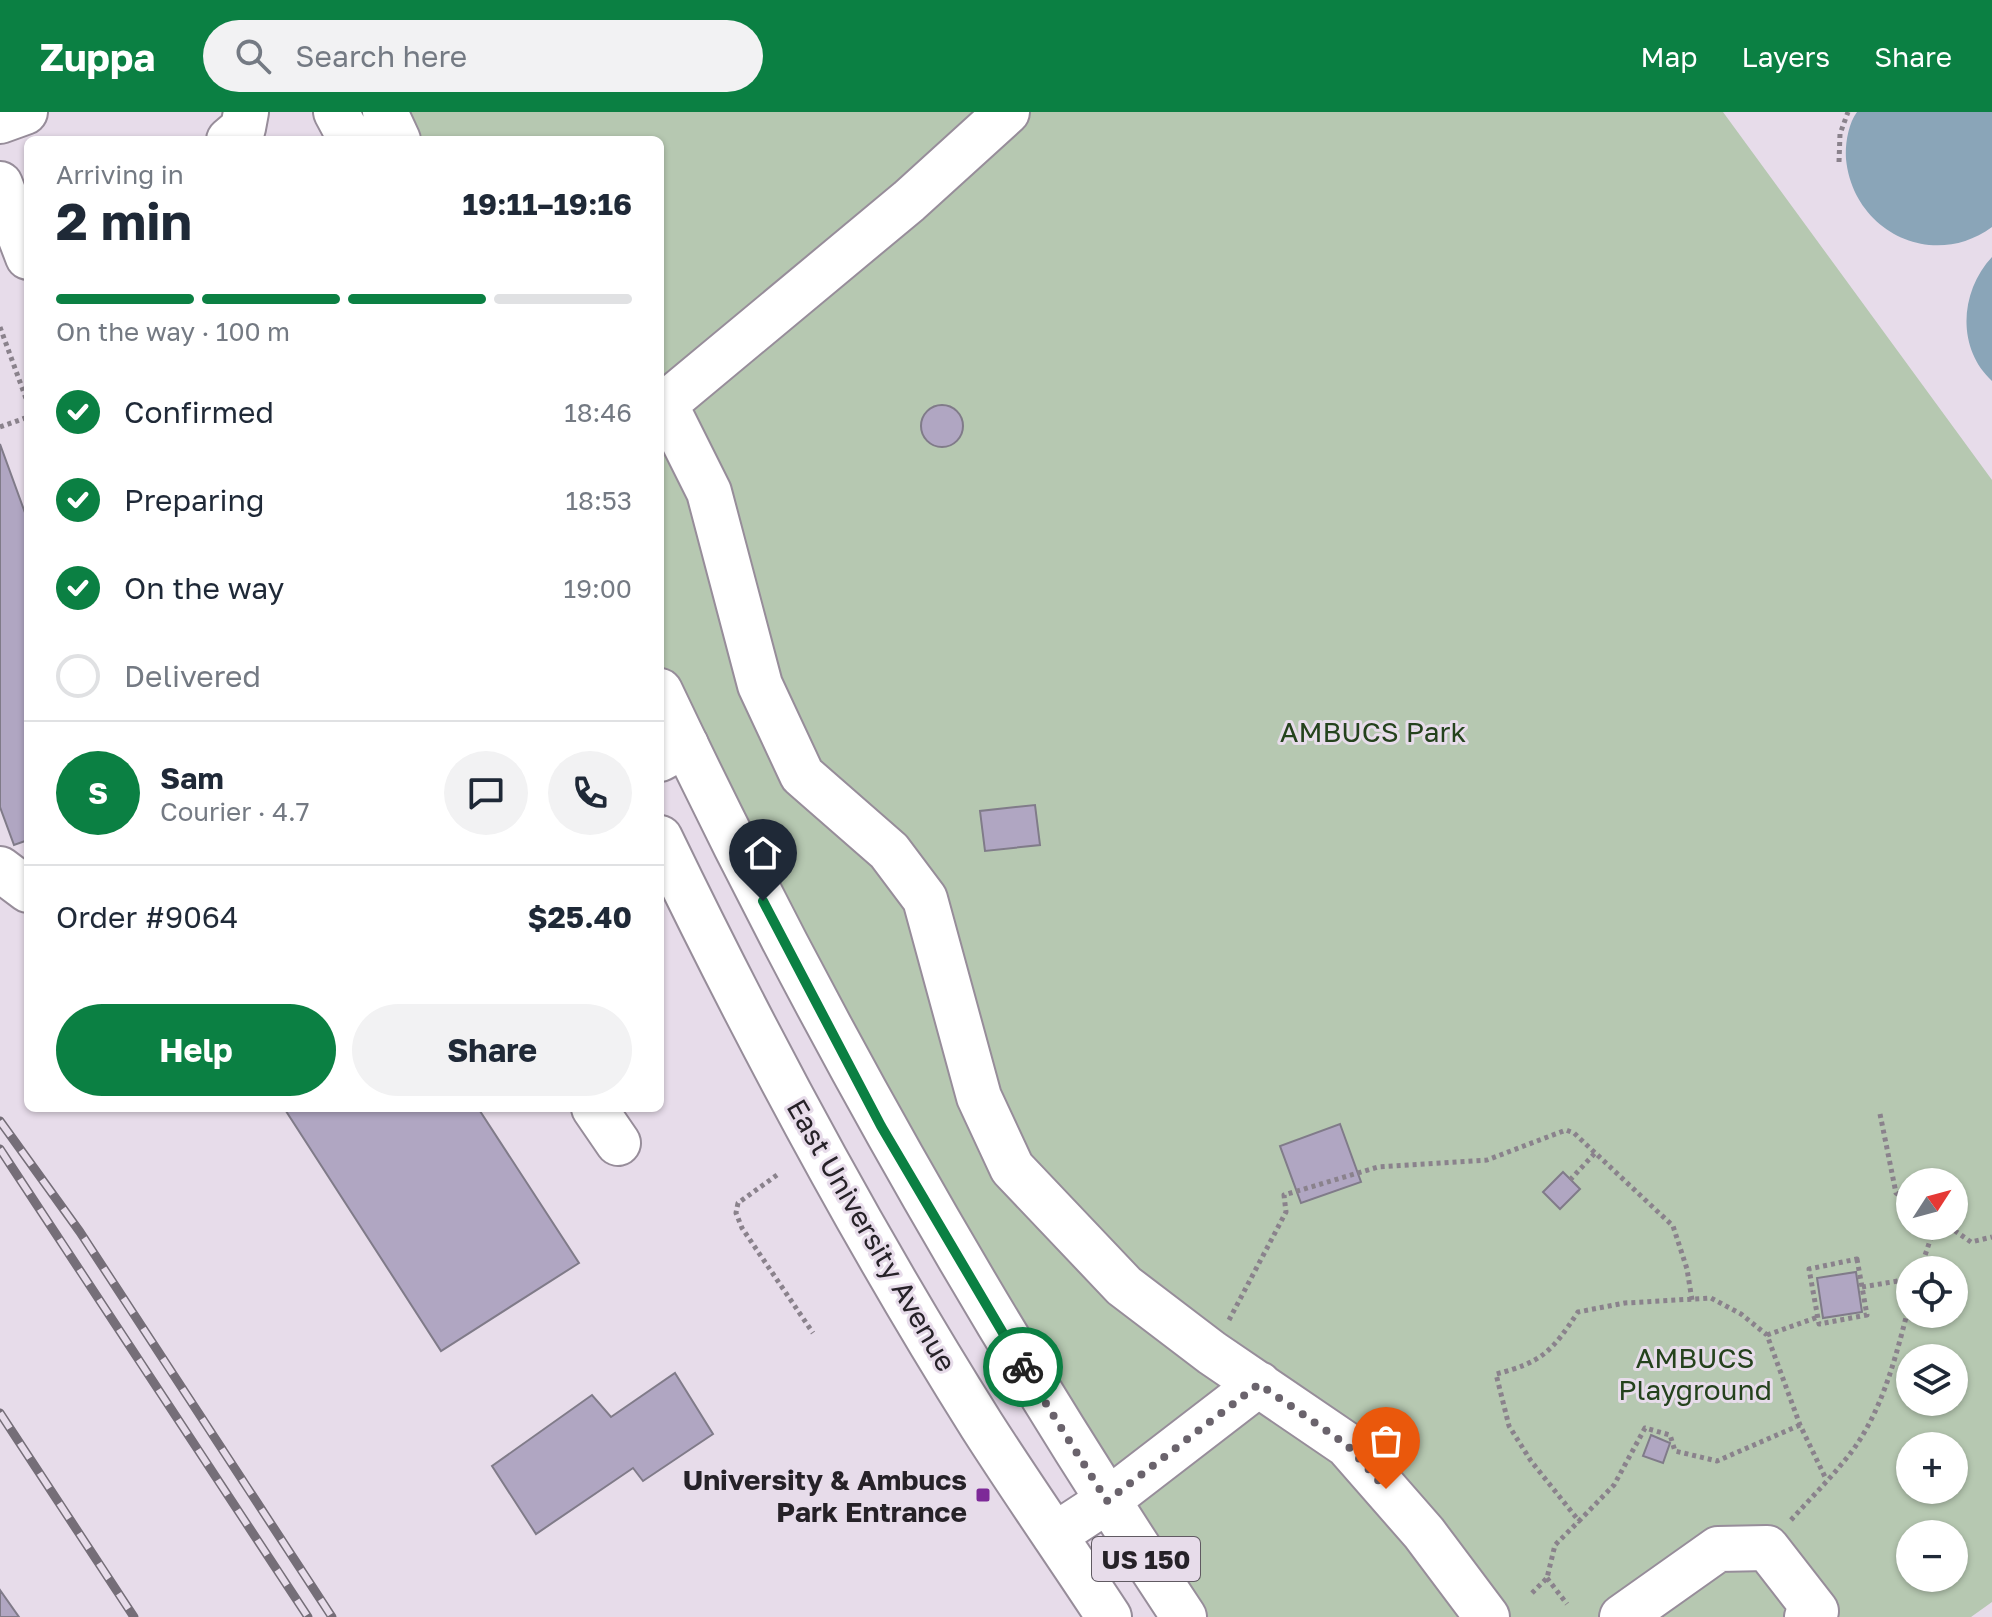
<!DOCTYPE html>
<html lang="en">
<head>
<meta charset="utf-8">
<style>
  :root { --surface:#fff; --page:#f2f2f3; --text:#1f2937; --muted:#747a83; --line:#e0e1e3; --accent:#0b8043 }
  body { margin:0; font-family:"Golos Text",sans-serif; background:var(--page); color:var(--text); height:100vh; display:flex; flex-direction:column; font-size:30px; white-space:nowrap }
  * { box-sizing:border-box; margin:0 }
  p { font-size:26px; color:var(--muted) }
  .icon { flex:none; width:44px; height:44px; fill:none; stroke:currentColor; stroke-width:2; stroke-linecap:round; stroke-linejoin:round }
  .map { position:relative; flex:1; overflow:hidden }
  .side { position:absolute; left:24px; top:24px; width:640px; height:976px; display:flex; flex-direction:column; background:var(--surface); border-radius:12px; box-shadow:0 2px 6px #0004 }
  .side>* { flex:none }
  .needle { width:52px; rotate:54deg }
  .fabs { position:absolute; left:1896px; top:1056px; display:grid; gap:16px }
  .fabs a { display:grid; place-items:center; width:72px; height:72px; border-radius:50%; background:var(--surface); box-shadow:0 2px 6px #0004; font-size:40px }
  .pin { position:absolute; display:grid; place-items:center; width:68px; height:68px; color:#fff; margin:-82px -34px; border-radius:50% 50% 50% 0; rotate:-45deg; box-shadow:0 0 8px #0007 }
  .pin .icon { rotate:45deg }
  .courier { position:absolute; display:grid; place-items:center; width:80px; height:80px; margin:-40px; border:6px solid #0b8043; border-radius:50%; background:#fff; color:#222; box-shadow:0 2px 10px #0007 }
  .overview em { font-style:normal; font-weight:700 }
  .overview div { display:flex; flex-direction:column-reverse }
  .overview { display:flex; align-items:center; justify-content:space-between; height:136px; padding:0 32px }
  h1 { font-size:52px; font-weight:700; line-height:60px }
  .bar { display:grid; grid-template-columns:repeat(4,1fr); gap:12px 8px; align-content:center; height:96px; padding:0 32px }
  .bar i { height:10px; border-radius:6px; background:var(--line) }
  .bar .current { background:var(--accent) }
  .bar p { grid-column:span 4 }
  .line { display:flex; align-items:center; gap:20px; padding:0 32px; border-top:2px solid var(--line) }
  .line div { flex:1 }
  .round { display:grid; place-items:center; flex:none; width:84px; height:84px; border-radius:42px; background:var(--page) }
  ol { padding:0 32px; list-style:none }
  li { display:flex; align-items:center; gap:24px; height:88px }
  li p { margin-inline-start:auto }
  li .icon { padding:8px; border-radius:50%; background:var(--accent); color:#fff; stroke-width:4 }
  li:last-child { color:var(--muted) }
  li i { width:44px; height:44px; border:4px solid var(--line); border-radius:50% }
  .button { display:flex; gap:16px; margin-top:auto; padding:16px 32px }
  .button a { flex:1; height:92px; border-radius:48px; background:var(--accent); color:#fff; font-size:32px; font-weight:700; line-height:92px; text-align:center }
  .button a+a { background:var(--page); color:var(--text) }
  header { display:flex; align-items:center; gap:48px; box-sizing:border-box; height:112px; padding:0 40px; background:var(--accent); color:#fff }
  header strong { font-size:38px }
  nav { display:flex; gap:44px; margin-inline-start:auto; font-size:28px }
  .search { width:560px; height:72px; background:var(--page); display:flex; align-items:center; gap:20px; box-sizing:border-box; padding:0 28px; border-radius:44px; color:var(--muted); font-size:30px }
  .map>svg:first-child { display:block }
  .green { fill:#b6c8b1; fill-rule:evenodd }
  .water { fill:#8aa5b8 }
  .building { fill:#b0a6c2; stroke:#807b89; stroke-width:2 }
  .lines { fill:none; stroke-linecap:round; stroke-linejoin:round }
  .minor-casing { stroke:#978d9a; stroke-width:48 }
  .major-casing { stroke:#978d9a; stroke-width:48 }
  .path { stroke:#8a828c; stroke-width:5; stroke-dasharray:4 4; stroke-linecap:butt }
  .minor { stroke:#fff; stroke-width:44 }
  .major { stroke:#fff; stroke-width:44 }
  .rail-casing { stroke:#756e78; stroke-width:9 }
  .rail { stroke:#e7dcea; stroke-width:6; stroke-dasharray:18; stroke-linecap:butt }
  .done { stroke:#6a636c; stroke-width:8; stroke-dasharray:0 14.4 }
  .route { stroke:#0b8043; stroke-width:10 }
  .poi-dot { fill:#7d2998; stroke:#e7dcea; stroke-width:3 }
  .labels { text-anchor:middle; dominant-baseline:central; stroke-width:6; stroke-linejoin:round; paint-order:stroke }
  .shield { fill:#e7dcea; stroke:#605a62; stroke-width:2 }
  .shield-label { font-size:26px; font-weight:bold; fill:#262228 }
  .park-label { font-size:28px; fill:#24421c; stroke:#e7dcea }
  .street-label { font-size:28px; fill:#262228; stroke:#e7dcea }
  .poi-label { font-size:28px; font-weight:bold; fill:#262228; stroke:#e7dcea; text-anchor:end }
</style>
</head>
<body>
<header>
<strong>Zuppa</strong>
<div class="search"><svg class="icon" aria-label="search" viewBox="0 0 24 24"><circle cx="10" cy="10" r="6"/><path d="M15 15l6 6"/></svg>Search here</div>
<nav><a>Map</a><a>Layers</a><a>Share</a></nav>
</header>
<div class="map">
<svg width="1992" height="1505" viewBox="0 0 1992 1505">
  <rect width="100%" height="100%" fill="#e7dcea"/>
  <path class="green" d="M397,0H1723L1992,368V1490L1971,1505H1184L660,579V28H398ZM1910,1070H1954V1114H1910ZM1910,1158H1954V1202H1910ZM1910,1246H1954V1290H1910ZM1910,1334H1954V1378H1910ZM1910,1422H1954V1466H1910Z"/>
  <path class="water" d="M1857,0H1992V115C1932,159 1853,119 1846,47C1845,33 1848,12 1857,0Z
    M1992,145V269C1956,236 1960,179 1992,145Z"/>
  <path class="building" d="M921 314a21 21 0 1 1 42 0a21 21 0 1 1-42 0Z
    M0,332L28,409V728L14,733L0,695Z
    M1035,693L1040,733L985,739L980,699Z
    M284,996H478L579,1151L441,1239Z
    M1340,1012L1361,1070L1301,1091L1280,1034Z
    M1563,1060L1580,1077L1560,1097L1543,1080Z
    M1856,1160L1862,1200L1823,1206L1817,1166Z
    M675,1261L713,1322L643,1369L633,1356L536,1422L492,1354L592,1283L611,1305Z
    M1651,1323L1670,1331L1663,1351L1643,1344Z
    M0,1478L19,1505H0Z"/>
  <g class="lines">
    <defs>
      <path id="minor" d="M1007,0L909,89L665,292L709,380L760,573L802,663L889,739L925,787L979,985L1012,1056L1124,1174L1212,1241L1347,1333L1424,1421L1487,1505
        M0,9L25,0
        M229,28L243,16L246,0
        M0,72L28,145
        M660,647L686,633
        M0,757L28,778
        M594,996L618,1031
        M1055,1423L1107,1389L1259,1272
        M1622,1505L1718,1437L1767,1436L1816,1499L1807,1505"/>
      <path id="major" d="M336,0L351,28
        M385,0L398,28
        M660,579C813,902 986,1207 1184,1505
        M660,726C757,927 863,1125 982,1314C1023,1378 1067,1441 1109,1505"/>
    </defs>
    <use href="#minor" class="minor-casing"/>
    <use href="#major" class="major-casing"/>
    <path class="path" d="M1839,50L1840,22L1848,0
      M0,215L28,292
      M0,315L28,305
      M1880,1002L1896,1081L1910,1089
      M777,1063L738,1091L736,1101L742,1116L813,1221
      M1570,1068L1595,1041
      M1948,1114L1971,1130L1992,1125
      M1857,1147L1867,1203L1819,1212L1809,1157Z
      M1920,1158L1935,1114
      M1862,1175L1910,1167
      M1229,1208L1286,1100L1284,1083L1378,1055L1487,1048L1566,1018L1574,1021L1673,1114L1687,1157L1692,1188
      M1767,1223L1818,1205
      M1800,1313L1717,1349L1675,1339L1670,1323L1645,1316L1614,1373L1579,1409L1531,1349L1509,1314L1496,1262C1543,1250 1552,1239 1578,1200L1625,1191L1711,1186L1741,1202L1767,1223L1800,1313L1826,1367
      M1791,1408C1809,1388 1828,1369 1845,1348C1882,1304 1896,1244 1910,1190
      M1547,1466L1567,1492
      M1532,1481L1547,1466L1555,1433L1579,1409"/>
    <use href="#minor" class="minor"/>
    <use href="#major" class="major"/>
    <defs>
      <path id="rail" d="M0,1009L80,1120L332,1505
        M0,1037L308,1505
        M0,1301L134,1505"/>
    </defs>
    <use href="#rail" class="rail-casing"/>
    <use href="#rail" class="rail"/>
  </g>
  <g class="lines">
    <path class="done" d="M1023,1255L1107,1389L1259,1272L1347,1333L1386,1377"/>
    <path class="route" d="M763,789L881,1014L1023,1255"/>
  </g>
  <rect class="poi-dot" x="975" y="1375" width="16" height="16" rx="4"/>
  <g class="labels">
    <rect class="shield" x="1092" y="1425" width="108" height="44" rx="6"/>
    <g class="shield-label">
      <text x="1146" y="1447">US 150</text>
    </g>
    <g class="park-label">
      <text x="1373" y="619">AMBUCS Park</text>
      <text x="1695" y="1245">AMBUCS<tspan x="1695" dy="32">Playground</tspan></text>
    </g>
    <g class="street-label">
      <text transform="translate(872 1123) rotate(60)">East University Avenue</text>
    </g>
    <g class="poi-label">
      <text x="967" y="1367">University &amp; Ambucs<tspan x="967" dy="32">Park Entrance</tspan></text>
    </g>
  </g>
</svg>
<div class="fabs">
<a><svg class="needle" viewBox="-14 -14 28 28"><path d="M0-13l5 13h-10z" fill="#e53935"/><path d="M0 13l5-13h-10z" fill="#747a83"/></svg></a>
<a><svg class="icon" aria-label="locate" viewBox="0 0 24 24"><circle cx="12" cy="12" r="6"/><path d="M12 2v4M12 18v4M2 12h4M18 12h4"/></svg></a>
<a><svg class="icon" aria-label="layers" viewBox="0 0 24 24"><path d="M12 4l9 5-9 5-9-5zM3 14l9 5 9-5"/></svg></a>
<a>+</a>
<a>−</a>
</div>
<div class="pin" style="left:1386px;top:1377px;background:#ea580c"><svg class="icon" aria-label="bag" viewBox="0 0 24 24"><path d="M5 8h14l-1 12H6zM9 8a3 3 0 0 1 6 0"/></svg></div>
<div class="pin" style="left:763px;top:789px;background:#1f2937"><svg class="icon" aria-label="home" viewBox="0 0 24 24"><path d="M3 11l9-7 9 7M6 9v11h12V9"/></svg></div>
<div class="courier" style="left:1023px;top:1255px"><svg class="icon" aria-label="bike" viewBox="0 0 24 24"><circle cx="6" cy="16" r="4"/><circle cx="18" cy="16" r="4"/><path d="M6 16l4-8h5l3 8M10 8l3 8H6M13 5h3"/></svg></div>
<section class="side">
<div class="overview"><div><h1>2 min</h1><p>Arriving in</p></div><em>19:11–19:16</em></div>
<div class="bar"><i class="current"></i><i class="current"></i><i class="current"></i><i></i><p>On the way · 100 m</p></div>
<ol>
<li><svg class="icon" aria-label="check" viewBox="0 0 24 24"><path d="M5 12l5 5 9-10"/></svg>Confirmed<p>18:46</p></li>
<li><svg class="icon" aria-label="check" viewBox="0 0 24 24"><path d="M5 12l5 5 9-10"/></svg>Preparing<p>18:53</p></li>
<li><svg class="icon" aria-label="check" viewBox="0 0 24 24"><path d="M5 12l5 5 9-10"/></svg>On the way<p>19:00</p></li>
<li><i></i>Delivered</li>
</ol>
<div class="line" style="height:144px"><b class="round" style="background:var(--accent);color:#fff">S</b><div><b>Sam</b><p>Courier · 4.7</p></div><a class="round"><svg class="icon" aria-label="chat" viewBox="0 0 24 24"><path d="M4 5h16v11H9l-5 4z"/></svg></a><a class="round"><svg class="icon" aria-label="phone" viewBox="0 0 24 24"><path d="M5 4h4l2 5-3 2q2 4 5 5l2-3 5 2v4C11 20 4 13 5 4z"/></svg></a></div>
<div class="line" style="height:104px"><div>Order #9064</div><b>$25.40</b></div>
<div class="button"><a>Help</a><a>Share</a></div>
</section>
</div>
</body>
</html>
